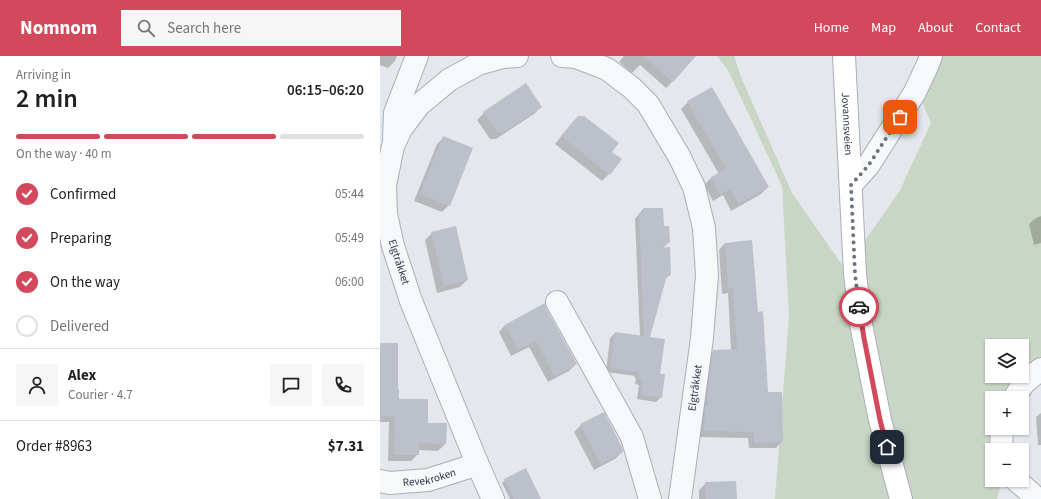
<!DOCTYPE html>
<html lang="en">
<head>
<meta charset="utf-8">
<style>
  :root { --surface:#fff; --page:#f6f6f6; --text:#202124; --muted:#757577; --line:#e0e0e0; --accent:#d1495b }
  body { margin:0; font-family:"Source Sans 3",sans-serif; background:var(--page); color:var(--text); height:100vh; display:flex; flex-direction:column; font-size:15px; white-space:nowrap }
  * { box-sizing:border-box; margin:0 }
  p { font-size:13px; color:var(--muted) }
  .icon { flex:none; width:22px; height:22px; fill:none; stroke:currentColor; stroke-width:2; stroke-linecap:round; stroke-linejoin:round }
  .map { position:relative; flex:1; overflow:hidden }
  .sheet { display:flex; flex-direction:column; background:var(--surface); width:380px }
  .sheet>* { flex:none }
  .controls { position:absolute; left:605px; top:283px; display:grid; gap:8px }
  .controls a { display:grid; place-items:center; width:44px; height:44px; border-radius:0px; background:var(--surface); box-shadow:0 1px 3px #0004; font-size:20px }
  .pin { position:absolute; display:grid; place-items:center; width:34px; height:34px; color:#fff; margin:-17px; border-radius:8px; box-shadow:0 2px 6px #0006 }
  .courier { position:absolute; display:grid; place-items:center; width:40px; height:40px; margin:-20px; border:3px solid #d1495b; border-radius:50%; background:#fff; color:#222; box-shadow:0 1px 5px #0007 }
  .head em { font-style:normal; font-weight:600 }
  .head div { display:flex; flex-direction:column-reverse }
  .head { display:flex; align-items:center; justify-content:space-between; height:68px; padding:0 16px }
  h1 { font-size:26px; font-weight:600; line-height:30px }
  .bar { display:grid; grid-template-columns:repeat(4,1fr); gap:6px 4px; align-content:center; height:48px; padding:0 16px }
  .bar i { height:5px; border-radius:3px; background:var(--line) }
  .bar .selected { background:var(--accent) }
  .bar p { grid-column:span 4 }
  .line { display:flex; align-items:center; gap:10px; padding:0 16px; border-top:1px solid var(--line) }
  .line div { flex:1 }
  .round { display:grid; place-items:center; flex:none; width:42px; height:42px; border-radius:0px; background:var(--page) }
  ol { padding:0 16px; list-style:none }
  li { display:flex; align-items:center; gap:12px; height:44px }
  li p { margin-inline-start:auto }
  li .icon { padding:4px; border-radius:50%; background:var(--accent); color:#fff; stroke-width:4 }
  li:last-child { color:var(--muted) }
  li i { width:22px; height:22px; border:2px solid var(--line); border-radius:50% }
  header { display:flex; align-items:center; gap:24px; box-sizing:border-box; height:56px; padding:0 20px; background:var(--accent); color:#fff }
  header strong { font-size:19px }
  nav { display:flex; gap:22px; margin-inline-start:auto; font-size:14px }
  .search { width:280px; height:36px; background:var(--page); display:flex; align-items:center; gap:10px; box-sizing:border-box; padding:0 14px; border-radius:0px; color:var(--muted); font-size:15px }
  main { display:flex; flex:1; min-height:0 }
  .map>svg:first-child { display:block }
  .green { fill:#c9d6c5; fill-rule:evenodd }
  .shadow { fill:#0003 }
  .building { fill:#bbc0ca }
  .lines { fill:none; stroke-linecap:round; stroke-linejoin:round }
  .street-casing { stroke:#a9aeb7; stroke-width:24 }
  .secondary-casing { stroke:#a9aeb7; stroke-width:24 }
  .street { stroke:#f7f8fa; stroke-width:22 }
  .secondary { stroke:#fff; stroke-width:22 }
  .done { stroke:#6c737f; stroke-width:4; stroke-dasharray:0 7.2 }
  .route { stroke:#d1495b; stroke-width:5 }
  .labels { text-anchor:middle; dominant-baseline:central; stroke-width:4; stroke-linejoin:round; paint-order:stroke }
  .street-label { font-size:11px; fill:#2b3445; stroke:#f4f6f9 }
</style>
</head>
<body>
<header>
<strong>Nomnom</strong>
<div class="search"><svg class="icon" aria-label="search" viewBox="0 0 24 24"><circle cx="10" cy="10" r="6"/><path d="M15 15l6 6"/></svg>Search here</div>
<nav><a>Home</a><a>Map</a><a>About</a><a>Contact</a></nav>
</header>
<main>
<section class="sheet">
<div class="head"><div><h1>2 min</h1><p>Arriving in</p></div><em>06:15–06:20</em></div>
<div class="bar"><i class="selected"></i><i class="selected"></i><i class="selected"></i><i></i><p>On the way · 40 m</p></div>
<ol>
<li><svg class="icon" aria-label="check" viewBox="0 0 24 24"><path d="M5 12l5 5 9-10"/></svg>Confirmed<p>05:44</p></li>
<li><svg class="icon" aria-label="check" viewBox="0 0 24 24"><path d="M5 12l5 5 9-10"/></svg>Preparing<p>05:49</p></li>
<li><svg class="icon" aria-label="check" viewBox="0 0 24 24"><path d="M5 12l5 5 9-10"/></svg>On the way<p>06:00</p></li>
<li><i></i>Delivered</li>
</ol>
<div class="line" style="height:72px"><a class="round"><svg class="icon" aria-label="person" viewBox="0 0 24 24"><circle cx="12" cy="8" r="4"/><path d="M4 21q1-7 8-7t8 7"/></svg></a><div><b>Alex</b><p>Courier · 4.7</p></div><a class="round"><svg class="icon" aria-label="chat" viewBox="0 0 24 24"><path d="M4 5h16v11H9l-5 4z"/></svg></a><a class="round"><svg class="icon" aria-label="phone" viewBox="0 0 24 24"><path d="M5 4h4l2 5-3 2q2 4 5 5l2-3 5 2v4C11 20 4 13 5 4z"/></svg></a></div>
<div class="line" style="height:52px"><div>Order #8963</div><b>$7.31</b></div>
</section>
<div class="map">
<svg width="661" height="443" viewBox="0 0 661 443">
  <rect width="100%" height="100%" fill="#e4e7ec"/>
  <path class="green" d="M337,0H354L361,21L412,137L465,213L521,133L525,123L551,67L541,43L543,0H661V311L642,342H612V372H634L629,394H612V424H622L617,443H395L409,260L402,130L348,14ZM612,290H642V320H612Z"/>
  <path class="shadow" d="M0,0H17L15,5L8,12L0,9Z
    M244,0H306L293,25L286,32L260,9L252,17L239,6Z
    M308,46L388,131L381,138L351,155L343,139L333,145L324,129L331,122L339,118L301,53Z
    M161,51L154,58L116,83H110L97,64L104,57Z
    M198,61L231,96L229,118L222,125L175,88L191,68Z
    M63,82L69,149L62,156L34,145L57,88Z
    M263,153L283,171L289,186L282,193L290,219L285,223L268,281L279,319L281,341L276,346L257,343L259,329L255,328L256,322H254L255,320L226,316L230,282L235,277L260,280L255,163Z
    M661,160V187L654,189L649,168L656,162Z
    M52,177L87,224L80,231L57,237L45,184Z
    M345,187L377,257L388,337L402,385L396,392H369L368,382L319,381L327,301L333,295L351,294L348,237L342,238L339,194Z
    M164,249L196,308L189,315L168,326L149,291L131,300L119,276L125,269Z
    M0,288L18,344L47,368L65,388L58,395L38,394V398L31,405H8L9,366H0Z
    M661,357V389H658L656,361Z
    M201,369L242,396L235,403L214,414L194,376Z
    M125,424L161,443H130L122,427Z
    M326,427L356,443H319V434Z"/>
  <path class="building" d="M264,0H316L293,26Z
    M146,27L162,51L124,76H117L103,56Z
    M332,31L389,131L359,148L350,133L340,139L331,121L346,113L307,45Z
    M198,60H204L239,87L232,96L242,103L230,119L181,80Z
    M63,80L93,92L70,150L40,138Z
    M263,152H283L284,170H289L290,186L280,192L290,191L291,219H287L270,281L285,283L280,318H285L282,342L261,339L263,324L259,323L260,318H258L259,316L230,312L235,276L264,280L259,157H263Z
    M76,170L88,224L64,230L51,176Z
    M372,184L378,256L383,255L388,336H402L403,386L374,387V376L324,375L325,354V349H328V333L333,294L357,293L353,232H348L345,187Z
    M165,247L166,252L197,308L175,320L156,285L138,294L125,269Z
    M0,287H18V333H19V343H48V367H67L66,388L39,387V399H14L15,360H0Z
    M224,356L242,391L243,396L221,408L200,368Z
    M146,412L161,443H134L124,423Z
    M356,425L357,443H326L325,426Z"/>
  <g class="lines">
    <defs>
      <g id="street">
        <path d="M182,0L196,1L227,13L252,32L268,48L299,100L314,131L324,172L327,219L322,282L300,443"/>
        <path d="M14,83L15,57L37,0"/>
        <path d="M471,129L488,110L535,36L548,8L551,0"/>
        <path d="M177,246L252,381L270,443"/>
        <path d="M634,342L644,327L661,313"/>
        <path d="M621,394L622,372"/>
        <path d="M636,424L652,438"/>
        <path id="s1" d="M0,425L10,427L48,424L92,410L97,407"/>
        <path d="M113,443L97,407L31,245L13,190L6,158L5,129L13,90L21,73L39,49L69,24L98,8L123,1L137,0"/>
      </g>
      <g id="secondary">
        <path id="s2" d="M464,0L475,218L481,268L500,364L521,443"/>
      </g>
    </defs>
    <use href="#street" class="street-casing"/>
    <use href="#secondary" class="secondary-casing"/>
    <use href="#street" class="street"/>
    <use href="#secondary" class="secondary"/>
  </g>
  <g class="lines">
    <path class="done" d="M479,251L475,218L471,129L488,110L520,61"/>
    <path class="route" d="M479,251L484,282L500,364L507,391"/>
  </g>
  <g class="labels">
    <g class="street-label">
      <text stroke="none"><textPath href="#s2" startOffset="68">Jovannsveien</textPath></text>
      <text transform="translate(19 206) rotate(72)">Elgtråkket</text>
      <text transform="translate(315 332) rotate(-82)">Elgtråkket</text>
      <text stroke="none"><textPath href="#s1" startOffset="50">Revekroken</textPath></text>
    </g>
  </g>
</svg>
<div class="controls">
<a><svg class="icon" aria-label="layers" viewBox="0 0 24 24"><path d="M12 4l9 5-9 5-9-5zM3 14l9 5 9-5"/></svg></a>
<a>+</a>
<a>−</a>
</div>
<div class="pin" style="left:520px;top:61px;background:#ea580c"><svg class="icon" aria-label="bag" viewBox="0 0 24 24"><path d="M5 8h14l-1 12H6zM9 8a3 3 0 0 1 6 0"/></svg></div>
<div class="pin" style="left:507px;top:391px;background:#1f2937"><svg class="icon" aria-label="home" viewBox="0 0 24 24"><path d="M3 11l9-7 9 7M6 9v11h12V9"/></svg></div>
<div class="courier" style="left:479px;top:251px"><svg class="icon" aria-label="car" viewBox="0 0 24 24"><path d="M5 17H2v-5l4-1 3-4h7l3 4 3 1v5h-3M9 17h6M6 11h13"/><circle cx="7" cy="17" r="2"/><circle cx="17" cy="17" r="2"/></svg></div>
</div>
</main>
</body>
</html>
